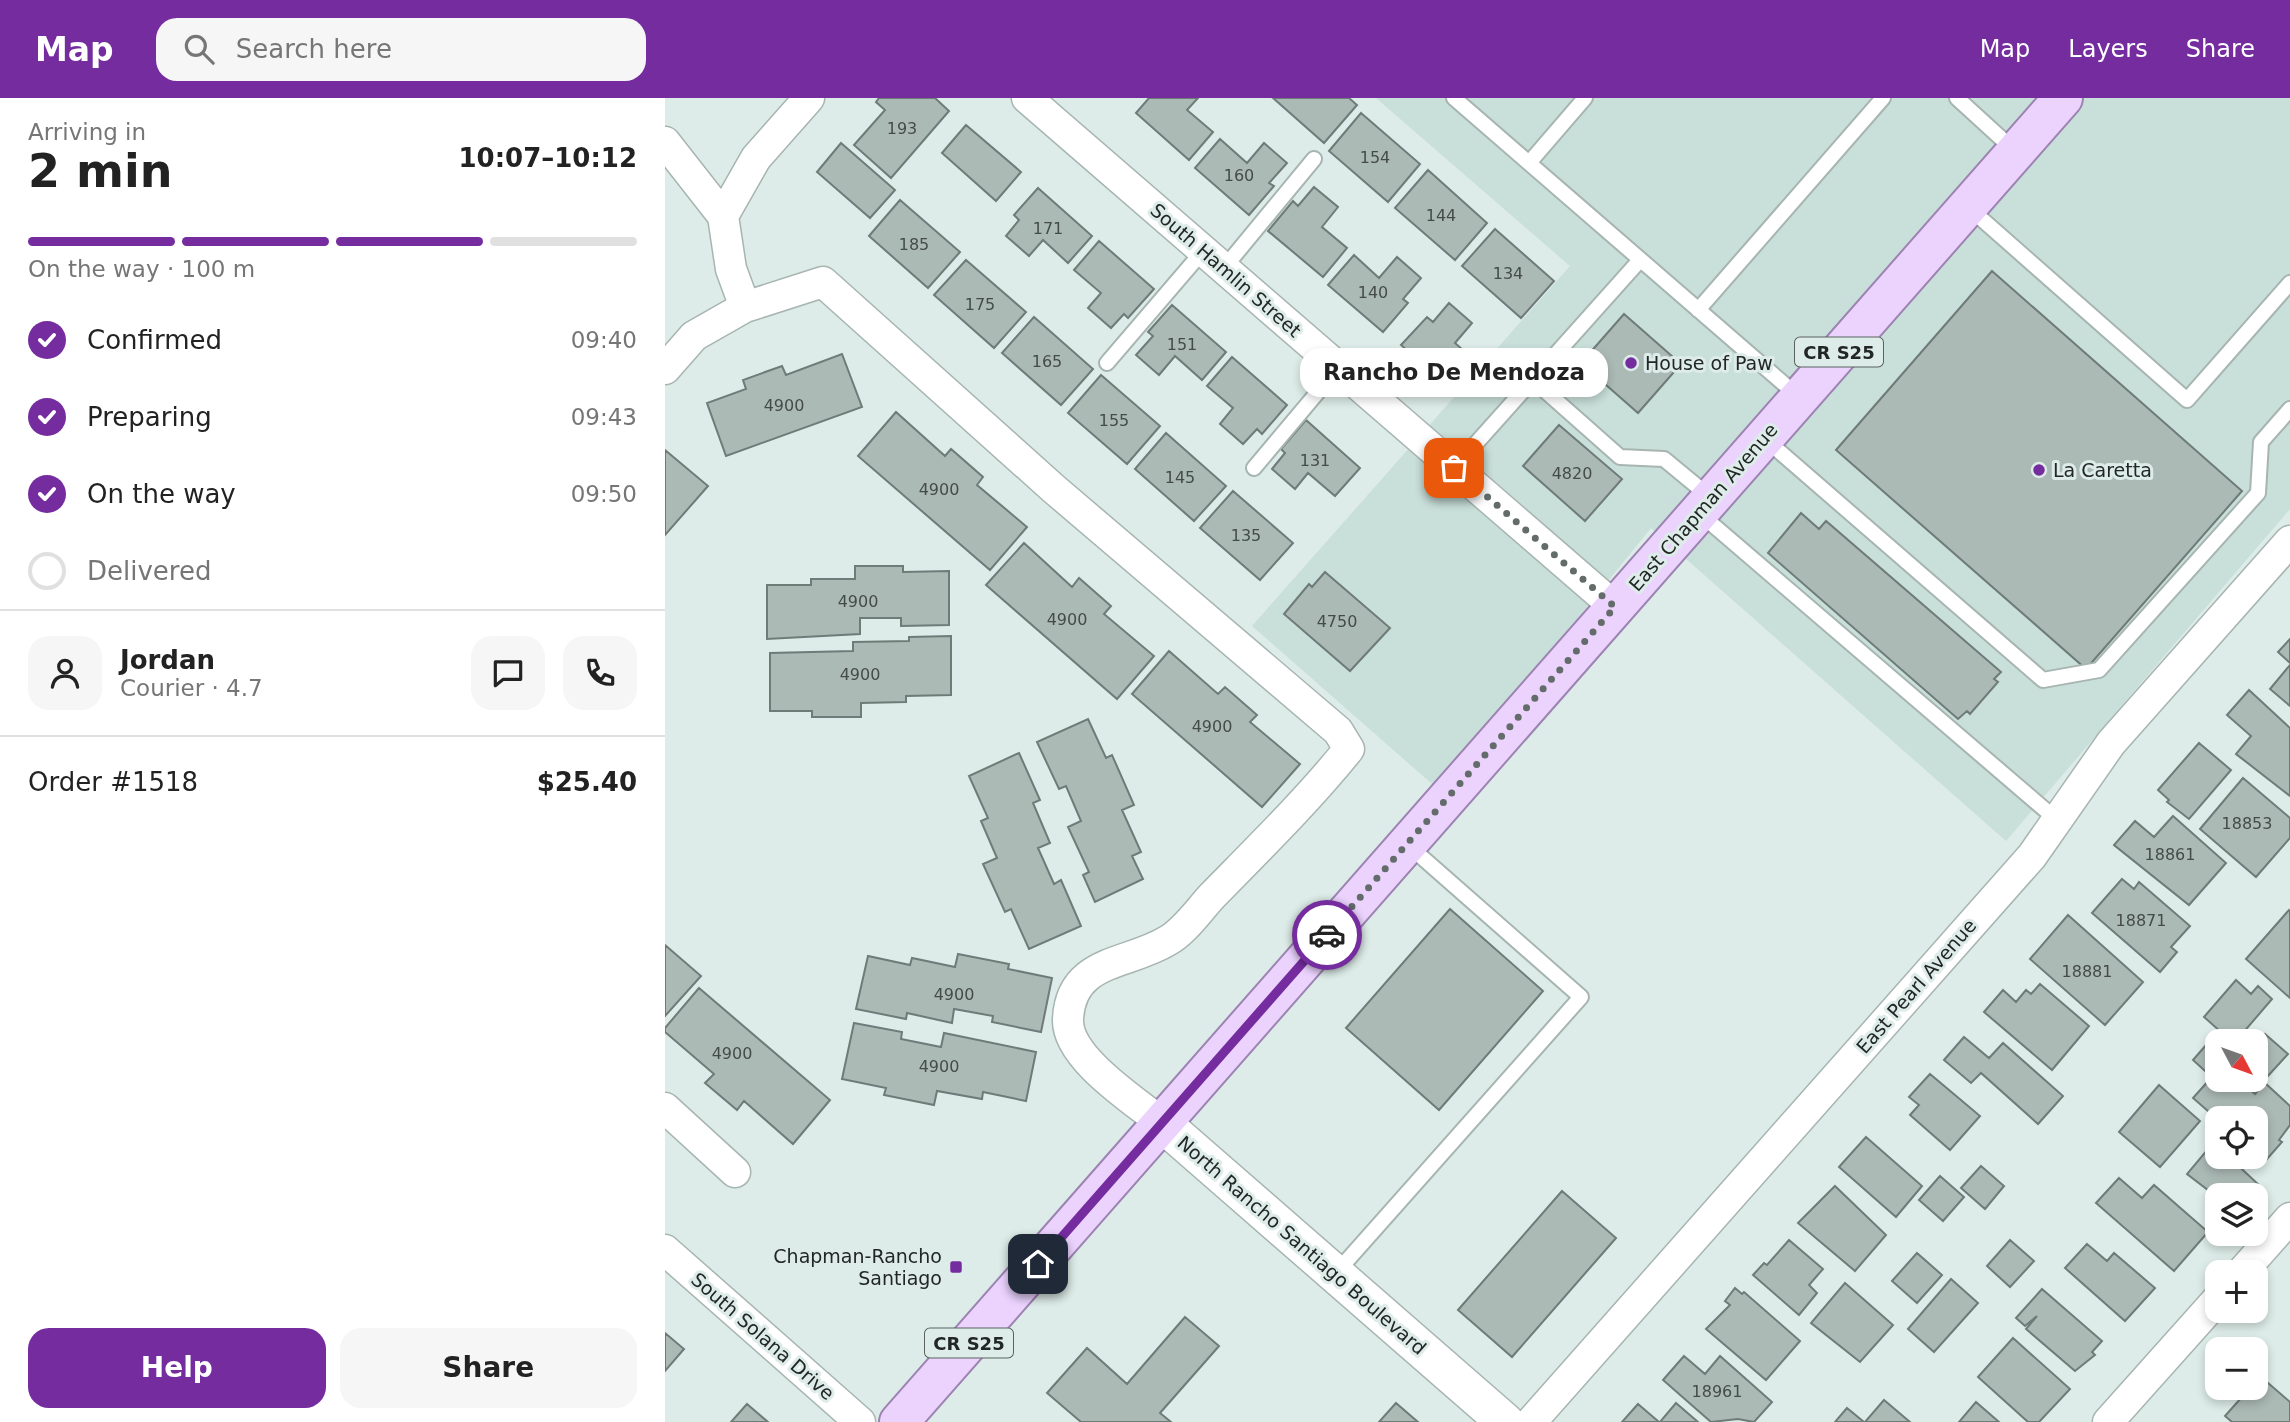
<!DOCTYPE html>
<html lang="en">
<head>
<meta charset="utf-8">
<style>
  :root { --surface:#fff; --page:#f6f6f6; --text:#222; --muted:#767676; --line:#e0e0e0; --accent:#752c9f }
  body { margin:0; font-family:"DejaVu Sans",sans-serif; background:var(--page); color:var(--text); height:100vh; display:flex; flex-direction:column; font-size:26px; white-space:nowrap }
  * { box-sizing:border-box; margin:0 }
  p { font-size:23px; color:var(--muted) }
  .icon { flex:none; width:38px; height:38px; fill:none; stroke:currentColor; stroke-width:2; stroke-linecap:round; stroke-linejoin:round }
  .map { position:relative; flex:1; overflow:hidden }
  .drawer { display:flex; flex-direction:column; background:var(--surface); width:665px }
  .drawer>* { flex:none }
  .needle { width:46px; rotate:131deg }
  .tools { position:absolute; left:1540px; top:931px; display:grid; gap:14px }
  .tools a { display:grid; place-items:center; width:63px; height:63px; border-radius:14px; background:var(--surface); box-shadow:0 4px 10px #0003; font-size:35px }
  .pin { position:absolute; display:grid; place-items:center; width:60px; height:60px; color:#fff; margin:-30px; border-radius:14px; box-shadow:0 4px 10px #0006 }
  .courier { position:absolute; display:grid; place-items:center; width:70px; height:70px; margin:-35px; border:5px solid #752c9f; border-radius:50%; background:#fff; color:#222; box-shadow:0 2px 9px #0007 }
  .bubble { position:absolute; height:49px; border-radius:21px; background:var(--surface); box-shadow:0 4px 10px #0003; font-size:23px; font-weight:700; line-height:49px; text-align:center }
  .head em { font-style:normal; font-weight:700 }
  .head div { display:flex; flex-direction:column-reverse }
  .head { display:flex; align-items:center; justify-content:space-between; height:119px; padding:0 28px }
  h1 { font-size:46px; font-weight:700; line-height:52px }
  .bar { display:grid; grid-template-columns:repeat(4,1fr); gap:10px 7px; align-content:center; height:84px; padding:0 28px }
  .bar i { height:9px; border-radius:5px; background:var(--line) }
  .bar .current { background:var(--accent) }
  .bar p { grid-column:span 4 }
  .line { display:flex; align-items:center; gap:18px; padding:0 28px; border-top:2px solid var(--line) }
  .line div { flex:1 }
  .round { display:grid; place-items:center; flex:none; width:74px; height:74px; border-radius:21px; background:var(--page) }
  ol { padding:0 28px; list-style:none }
  li { display:flex; align-items:center; gap:21px; height:77px }
  li p { margin-inline-start:auto }
  li .icon { padding:7px; border-radius:50%; background:var(--accent); color:#fff; stroke-width:4 }
  li:last-child { color:var(--muted) }
  li i { width:38px; height:38px; border:4px solid var(--line); border-radius:50% }
  .button { display:flex; gap:14px; margin-top:auto; padding:14px 28px }
  .button a { flex:1; height:80px; border-radius:21px; background:var(--accent); color:#fff; font-size:28px; font-weight:700; line-height:80px; text-align:center }
  .button a+a { background:var(--page); color:var(--text) }
  header { display:flex; align-items:center; gap:42px; box-sizing:border-box; height:98px; padding:0 35px; background:var(--accent); color:#fff }
  header strong { font-size:33px }
  nav { display:flex; gap:38px; margin-inline-start:auto; font-size:24px }
  .search { width:490px; height:63px; background:var(--page); display:flex; align-items:center; gap:18px; box-sizing:border-box; padding:0 24px; border-radius:21px; color:var(--muted); font-size:26px }
  main { display:flex; flex:1; min-height:0 }
  .map>svg:first-child { display:block }
  .built { fill:#c9dfd9 }
  .building { fill:#acbab6; stroke:#6e7b78; stroke-width:2 }
  .lines { fill:none; stroke-linecap:round; stroke-linejoin:round }
  .service-casing { stroke:#a7b5b1; stroke-width:18 }
  .minor-casing { stroke:#a7b5b1; stroke-width:33 }
  .tertiary-casing { stroke:#a7b5b1; stroke-width:40 }
  .primary-casing { stroke:#9c83b2; stroke-width:42 }
  .service { stroke:#fff; stroke-width:14 }
  .minor { stroke:#fff; stroke-width:30 }
  .tertiary { stroke:#fff; stroke-width:37 }
  .primary { stroke:#ebd3fe; stroke-width:38 }
  .done { stroke:#636c6a; stroke-width:7; stroke-dasharray:0 12.6 }
  .route { stroke:#752c9f; stroke-width:9 }
  .poi-dot { fill:#752c9f; stroke:#ddece8; stroke-width:2.5 }
  .labels { text-anchor:middle; dominant-baseline:central; stroke-width:6; stroke-linejoin:round; paint-order:stroke }
  .number-label { font-size:16px; fill:#444c4a }
  .shield { fill:#ddece8; stroke:#5a6260; stroke-width:2 }
  .shield-label { font-size:18px; font-weight:bold; fill:#222726 }
  .street-label { font-size:19px; fill:#222726; stroke:#ddece8 }
  .poi-label { font-size:19px; fill:#222726; stroke:#ddece8; text-anchor:start }
</style>
</head>
<body>
<header>
<strong>Map</strong>
<div class="search"><svg class="icon" aria-label="search" viewBox="0 0 24 24"><circle cx="10" cy="10" r="6"/><path d="M15 15l6 6"/></svg>Search here</div>
<nav><a>Map</a><a>Layers</a><a>Share</a></nav>
</header>
<main>
<section class="drawer">
<div class="head"><div><h1>2 min</h1><p>Arriving in</p></div><em>10:07–10:12</em></div>
<div class="bar"><i class="current"></i><i class="current"></i><i class="current"></i><i></i><p>On the way · 100 m</p></div>
<ol>
<li><svg class="icon" aria-label="check" viewBox="0 0 24 24"><path d="M5 12l5 5 9-10"/></svg>Confirmed<p>09:40</p></li>
<li><svg class="icon" aria-label="check" viewBox="0 0 24 24"><path d="M5 12l5 5 9-10"/></svg>Preparing<p>09:43</p></li>
<li><svg class="icon" aria-label="check" viewBox="0 0 24 24"><path d="M5 12l5 5 9-10"/></svg>On the way<p>09:50</p></li>
<li><i></i>Delivered</li>
</ol>
<div class="line" style="height:126px"><a class="round"><svg class="icon" aria-label="person" viewBox="0 0 24 24"><circle cx="12" cy="8" r="4"/><path d="M4 21q1-7 8-7t8 7"/></svg></a><div><b>Jordan</b><p>Courier · 4.7</p></div><a class="round"><svg class="icon" aria-label="chat" viewBox="0 0 24 24"><path d="M4 5h16v11H9l-5 4z"/></svg></a><a class="round"><svg class="icon" aria-label="phone" viewBox="0 0 24 24"><path d="M5 4h4l2 5-3 2q2 4 5 5l2-3 5 2v4C11 20 4 13 5 4z"/></svg></a></div>
<div class="line" style="height:91px"><div>Order #1518</div><b>$25.40</b></div>
<div class="button"><a>Help</a><a>Share</a></div>
</section>
<div class="map">
<svg width="1625" height="1324" viewBox="0 0 1625 1324">
  <rect width="100%" height="100%" fill="#ddece8"/>
  <path class="built" d="M711,0H1625V411L1341,743L986,430L774,692L587,528L905,168Z"/>
  <path class="building" d="M214,0H270L284,13L226,80L189,47L220,12L211,4Z
    M484,0H533L522,12L548,34L524,62L471,15Z
    M608,0H684L692,7L659,45Z
    M696,15L755,66L723,104L664,53Z
    M301,27L356,74L331,103L277,55Z
    M555,41L582,65L599,45L622,65L604,85L609,88L584,117L530,70Z
    M176,45L230,92L205,120L152,74Z
    M763,72L822,125L790,162L730,110Z
    M649,89L673,109L657,129L682,150L658,179L603,133L628,103L633,108Z
    M373,90L427,138L403,165L378,142L364,158L341,138L354,122L349,117Z
    M235,102L295,154L263,190L204,138Z
    M830,131L889,183L856,220L797,168Z
    M434,143L489,191L463,220L459,216L446,230L423,210L436,195L409,172Z
    M689,157L714,180L732,159L756,180L738,201L743,205L718,234L663,187Z
    M301,162L361,214L329,250L269,197Z
    M1327,173L1577,393L1421,571L1171,352Z
    M784,205L807,225L790,245L815,267L791,295L736,247L762,219L768,224Z
    M507,207L561,254L537,282L510,258L494,277L471,257L488,238L483,234Z
    M959,216L1016,266L973,315L916,265Z
    M369,219L428,271L396,307L337,255Z
    M177,256L197,309L61,358L42,305L81,291L78,282L117,268L121,277Z
    M567,259L622,307L597,336L592,331L578,346L555,326L568,310L542,288Z
    M436,277L495,328L462,366L403,315Z
    M231,314L280,358L286,351L318,379L312,387L362,429L325,472L193,358Z
    M641,322L695,370L670,398L643,375L630,391L607,371L620,355L616,351Z
    M894,327L957,381L920,423L858,368Z
    M501,335L561,388L529,423L470,371Z
    M0,352L43,388L0,437Z
    M568,393L628,445L595,482L535,430Z
    M1136,415L1154,431L1161,423L1336,574L1329,581L1333,584L1305,616L1302,613L1293,621L1103,455Z
    M359,445L407,489L414,480L446,508L439,516L489,558L452,601L321,487Z
    M190,468H238V474L284,473V527L236,528V520H195V536L102,541V487H146V481H190Z
    M660,474L725,530L685,573L619,516L644,486L647,489Z
    M286,538V597L241,598V604L196,605V619H147V613H105V555L188,553V544L244,543V539Z
    M1625,541V565L1613,554Z
    M504,553L553,596L560,589L592,617L585,624L635,666L597,709L467,596Z
    M1625,567V608L1605,591Z
    M1584,592L1625,630V698L1571,656L1586,638L1562,617Z
    M423,621L441,660L447,657L469,707L457,712L476,754L467,758L478,781L430,804L418,777L424,774L403,729L416,723L401,688L394,691L372,644Z
    M1534,645L1566,672L1524,721L1502,704L1504,702L1493,692Z
    M354,655L375,702L368,705L385,745L373,750L389,786L396,782L416,828L364,851L346,811L340,814L318,766L332,760L316,723L323,720L304,678Z
    M1578,680L1625,720V740L1591,779L1535,731Z
    M1508,718L1561,765L1524,807L1449,747L1470,723L1489,739Z
    M1457,781L1469,791L1474,784L1525,828L1506,849L1512,854L1495,874L1427,815Z
    M785,811L878,893L774,1012L681,930Z
    M1624,812L1625,813V900L1581,861Z
    M1403,817L1478,884L1440,927L1365,861Z
    M0,847L36,878L0,918Z
    M293,856L344,866L343,871L387,880L376,934L327,924L328,918L289,911L287,925L242,915L241,921L191,911L203,858L245,867L247,860L290,869Z
    M1571,882L1586,896L1593,888L1607,901L1571,943H1566L1539,919Z
    M1375,886L1424,928L1387,972L1319,914L1338,892L1351,904L1361,892L1366,896Z
    M34,890L165,1002L128,1046L79,1003L72,1012L40,985L49,976L0,934V930Z
    M189,925L237,934L236,941L276,949L279,935L371,954L361,1003L318,994L317,1001L272,993L269,1007L219,997L221,990L177,981Z
    M1600,936L1623,956L1602,979L1591,969V947Z
    M1549,938L1555,943H1552L1551,983L1528,962Z
    M1299,939L1324,960L1338,945L1398,998L1373,1026L1316,975L1306,985L1279,962Z
    M1265,976L1315,1018L1285,1052L1245,1017L1254,1007L1244,999Z
    M1546,980L1559,991L1568,982H1574L1590,996L1600,985L1625,1008V1027L1614,1042L1617,1044L1602,1061L1591,1051V1020L1552,1021L1528,1000Z
    M1494,987L1535,1023L1495,1069L1454,1034Z
    M1201,1039L1257,1088L1231,1119L1174,1069Z
    M1548,1045L1552,1048V1059H1564L1594,1087L1585,1097L1552,1099L1522,1076Z
    M1316,1068L1339,1088L1320,1111L1296,1090Z
    M1275,1078L1299,1099L1278,1123L1254,1102Z
    M1454,1080L1477,1100L1489,1087L1543,1134L1509,1173L1431,1105Z
    M1170,1088L1221,1137L1190,1173L1133,1125Z
    M897,1093L951,1140L847,1259L793,1212Z
    M1124,1142L1158,1171L1144,1187L1152,1195L1134,1217L1088,1177L1099,1165L1102,1167Z
    M1345,1142L1369,1163L1345,1189L1322,1168Z
    M1422,1146L1442,1163L1449,1155L1490,1190L1460,1223L1400,1170Z
    M1252,1155L1277,1177L1252,1205L1227,1183Z
    M1286,1181L1313,1205L1269,1254L1243,1231Z
    M1180,1185L1228,1227L1195,1264L1146,1225Z
    M1070,1190L1077,1196L1079,1194L1135,1243L1101,1282L1041,1231L1065,1207L1060,1203Z
    M1377,1191L1437,1243L1427,1254L1430,1257L1410,1273L1361,1231L1372,1218L1360,1228L1351,1220Z
    M520,1219L554,1248L495,1315L506,1324H416L382,1295L422,1250L462,1286Z
    M0,1235L19,1251L0,1273Z
    M1348,1240L1405,1291L1374,1324H1363L1313,1279Z
    M1019,1258L1040,1276L1055,1258L1107,1304L1089,1324L1073,1321L1046,1324L998,1282Z
    M1595,1278L1625,1304V1324H1567L1560,1318L1585,1290H1591Z
    M1219,1302L1245,1324H1200Z
    M1311,1304L1334,1324H1294Z
    M731,1305L753,1324H714Z
    M1011,1305L1033,1324H995Z
    M82,1306L103,1324H66Z
    M973,1306L994,1324H957Z
    M1182,1310L1199,1324H1170Z"/>
  <g class="lines">
    <defs>
      <path id="service" d="M789,0L1134,299
        M1292,0L1350,53
        M864,65L920,0
        M1303,109L1522,302L1625,185
        M559,170L649,61
        M1033,212L1218,0
        M442,265L538,153
        M868,282L955,359L999,361L1045,399
        M1100,341L1378,582L1434,572L1593,395L1596,344L1625,311
        M589,370L673,270
        M789,370L975,162
        M1034,415L1392,722
        M671,1175L916,899L743,747"/>
      <path id="minor" d="M144,0L91,60L58,118L66,171L80,209L158,184L389,391L673,633L684,651C642,703 594,750 547,798C534,812 519,834 502,843C463,867 405,861 403,922C402,960 470,1003 497,1025
        M362,0L950,509
        M0,44L58,118
        M0,271L29,238L80,209
        M0,1010L70,1074
        M0,1152L195,1324
        M1577,1174L1625,1120
        M866,1324L1367,758L1446,645L1625,443
        M1443,1324L1552,1202"/>
      <path id="tertiary" d="M497,1025L840,1324"/>
      <path id="primary" d="M234,1324L1398,0"/>
    </defs>
    <use href="#service" class="service-casing"/>
    <use href="#minor" class="minor-casing"/>
    <use href="#tertiary" class="tertiary-casing"/>
    <use href="#primary" class="primary-casing"/>
    <use href="#service" class="service"/>
    <use href="#minor" class="minor"/>
    <use href="#tertiary" class="tertiary"/>
    <use href="#primary" class="primary"/>
  </g>
  <g class="lines">
    <path class="done" d="M662,837L950,509L789,370"/>
    <path class="route" d="M373,1166L662,837"/>
  </g>
  <g class="poi-dot">
    <circle cx="966" cy="265" r="7"/>
    <circle cx="1374" cy="372" r="7"/>
    <rect x="284" y="1162" width="14" height="14" rx="3.5"/>
  </g>
  <g class="labels">
    <g class="number-label">
      <text x="237" y="30">193</text>
      <text x="710" y="59">154</text>
      <text x="574" y="77">160</text>
      <text x="776" y="117">144</text>
      <text x="383" y="130">171</text>
      <text x="249" y="146">185</text>
      <text x="843" y="175">134</text>
      <text x="708" y="194">140</text>
      <text x="315" y="206">175</text>
      <text x="517" y="246">151</text>
      <text x="382" y="263">165</text>
      <text x="119" y="307">4900</text>
      <text x="449" y="322">155</text>
      <text x="650" y="362">131</text>
      <text x="907" y="375">4820</text>
      <text x="515" y="379">145</text>
      <text x="274" y="391">4900</text>
      <text x="581" y="437">135</text>
      <text x="193" y="503">4900</text>
      <text x="402" y="521">4900</text>
      <text x="672" y="523">4750</text>
      <text x="195" y="576">4900</text>
      <text x="547" y="628">4900</text>
      <text x="1582" y="725">18853</text>
      <text x="1505" y="756">18861</text>
      <text x="1476" y="822">18871</text>
      <text x="1422" y="873">18881</text>
      <text x="289" y="896">4900</text>
      <text x="67" y="955">4900</text>
      <text x="274" y="968">4900</text>
      <text x="1052" y="1293">18961</text>
    </g>
    <g class="shield">
      <rect x="1130" y="239.5" width="88" height="29" rx="5"/>
      <rect x="260" y="1230.5" width="88" height="29" rx="5"/>
    </g>
    <g class="shield-label">
      <text x="1174" y="254">CR S25</text>
      <text x="304" y="1245">CR S25</text>
    </g>
    <g class="street-label">
      <text transform="translate(561 172) rotate(41)">South Hamlin Street</text>
      <text transform="translate(1038 409) rotate(-49)">East Chapman Avenue</text>
      <text transform="translate(1251 888) rotate(-49)">East Pearl Avenue</text>
      <text transform="translate(637 1147) rotate(41)">North Rancho Santiago Boulevard</text>
      <text transform="translate(98 1238) rotate(41)">South Solana Drive</text>
    </g>
    <g class="poi-label">
      <text x="980" y="265">House of Paw</text>
      <text x="1388" y="372">La Caretta</text>
      <text x="277" y="1158" text-anchor="end">Chapman-Rancho<tspan x="277" dy="22">Santiago</tspan></text>
    </g>
  </g>
</svg>
<div class="tools">
<a><svg class="needle" viewBox="-14 -14 28 28"><path d="M0-13l5 13h-10z" fill="#e53935"/><path d="M0 13l5-13h-10z" fill="#767676"/></svg></a>
<a><svg class="icon" aria-label="locate" viewBox="0 0 24 24"><circle cx="12" cy="12" r="6"/><path d="M12 2v4M12 18v4M2 12h4M18 12h4"/></svg></a>
<a><svg class="icon" aria-label="layers" viewBox="0 0 24 24"><path d="M12 4l9 5-9 5-9-5zM3 14l9 5 9-5"/></svg></a>
<a>+</a>
<a>−</a>
</div>
<div class="pin" style="left:789px;top:370px;background:#ea580c"><svg class="icon" aria-label="bag" viewBox="0 0 24 24"><path d="M5 8h14l-1 12H6zM9 8a3 3 0 0 1 6 0"/></svg></div>
<div class="pin" style="left:373px;top:1166px;background:#1f2937"><svg class="icon" aria-label="home" viewBox="0 0 24 24"><path d="M3 11l9-7 9 7M6 9v11h12V9"/></svg></div>
<div class="courier" style="left:662px;top:837px"><svg class="icon" aria-label="car" viewBox="0 0 24 24"><path d="M5 17H2v-5l4-1 3-4h7l3 4 3 1v5h-3M9 17h6M6 11h13"/><circle cx="7" cy="17" r="2"/><circle cx="17" cy="17" r="2"/></svg></div>
<div class="bubble" style="left:635px;top:250px;width:308px">Rancho De Mendoza</div>
</div>
</main>
</body>
</html>
